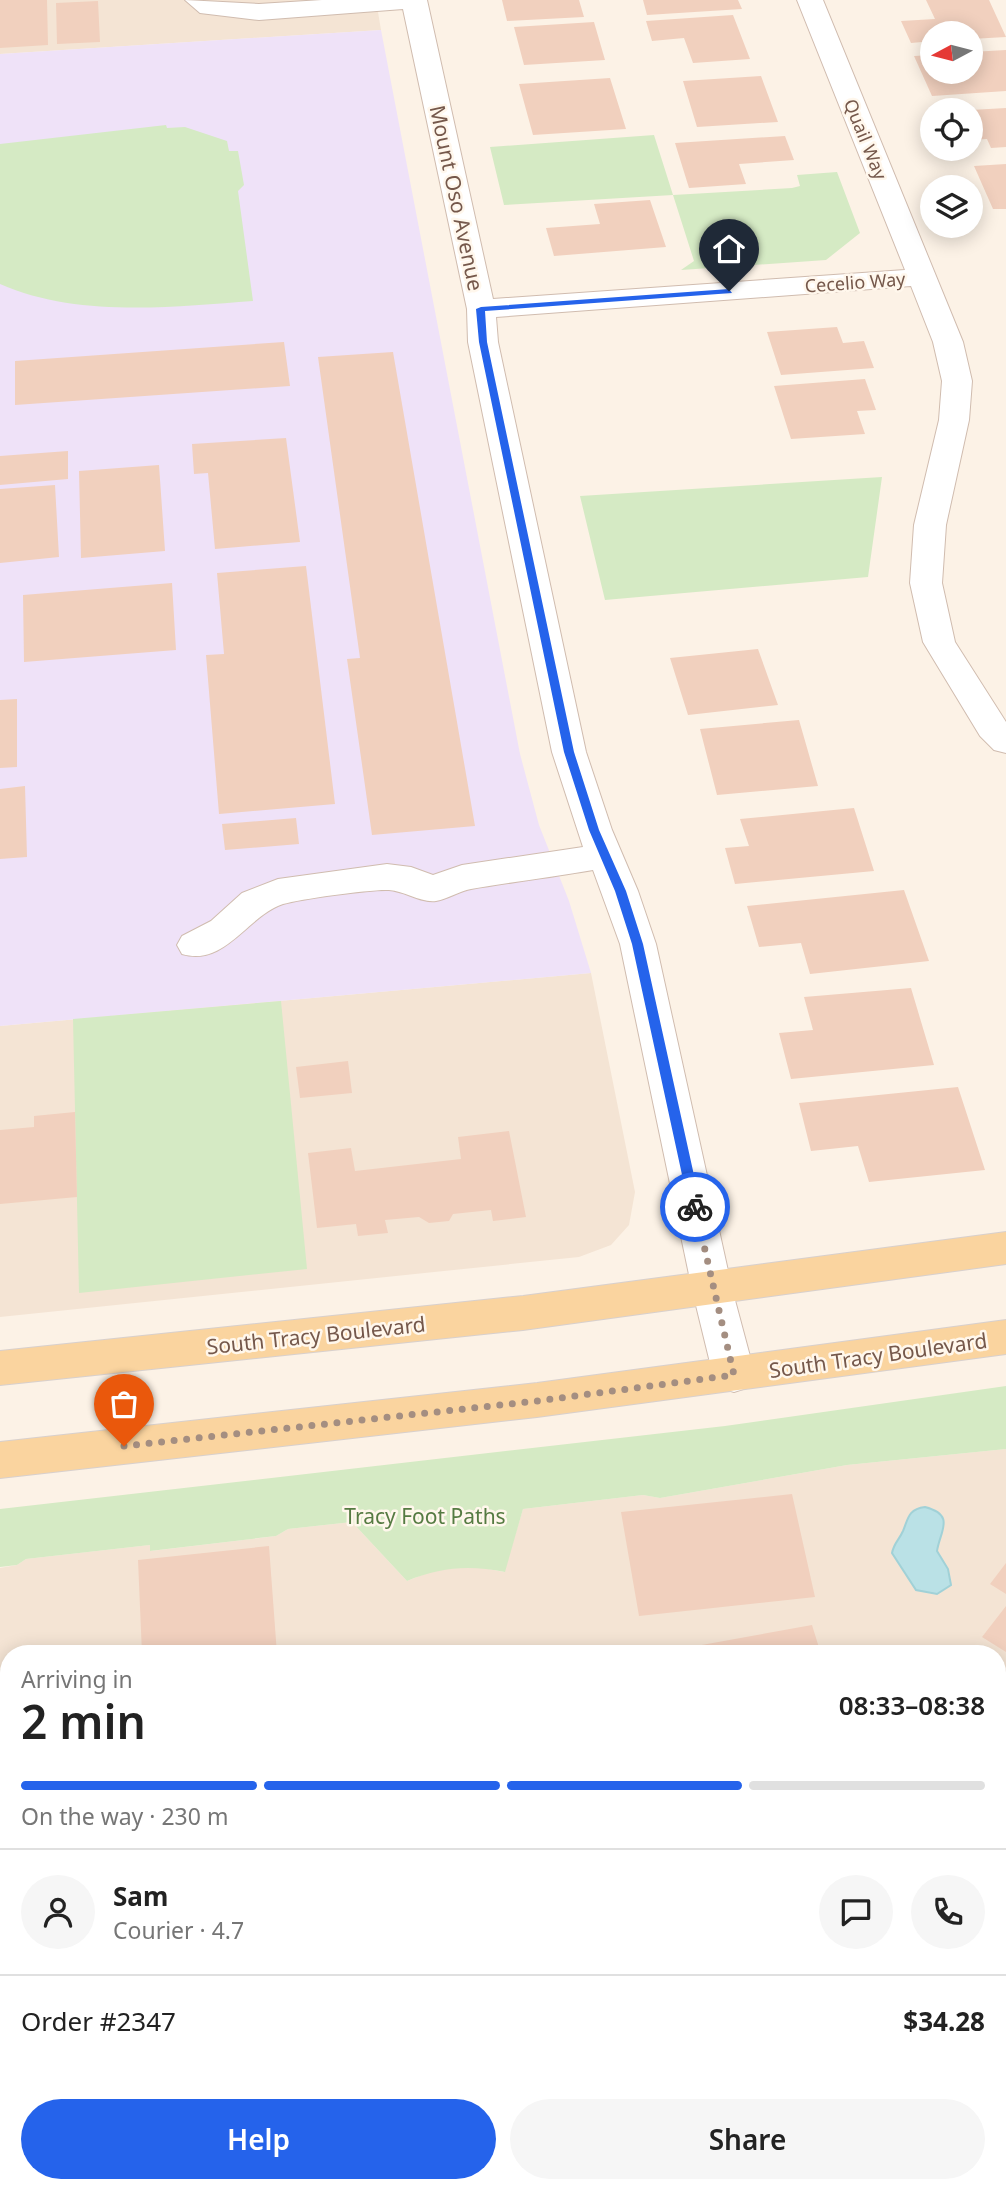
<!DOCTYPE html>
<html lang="en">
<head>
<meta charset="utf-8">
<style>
  :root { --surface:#fff; --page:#f6f6f6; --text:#222; --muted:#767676; --line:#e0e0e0; --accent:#2563eb }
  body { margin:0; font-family:"Noto Sans",sans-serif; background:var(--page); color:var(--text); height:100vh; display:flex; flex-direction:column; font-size:26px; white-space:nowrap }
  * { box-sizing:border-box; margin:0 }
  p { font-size:23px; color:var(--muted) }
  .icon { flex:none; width:38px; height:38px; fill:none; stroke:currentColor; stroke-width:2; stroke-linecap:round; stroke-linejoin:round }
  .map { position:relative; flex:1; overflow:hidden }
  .panel { position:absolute; left:0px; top:1645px; width:1006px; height:548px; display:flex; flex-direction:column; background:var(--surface); border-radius:28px 28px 0 0; box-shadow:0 4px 18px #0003 }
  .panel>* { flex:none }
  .needle { width:46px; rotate:263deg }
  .fabs { position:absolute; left:920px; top:21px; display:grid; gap:14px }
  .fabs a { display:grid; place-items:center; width:63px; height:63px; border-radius:50%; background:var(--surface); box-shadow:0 4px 18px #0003; font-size:35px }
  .pin { position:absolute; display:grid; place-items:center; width:60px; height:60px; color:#fff; margin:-72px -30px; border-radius:50% 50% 50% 0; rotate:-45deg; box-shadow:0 0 7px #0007 }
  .pin .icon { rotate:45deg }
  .courier { position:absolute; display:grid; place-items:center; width:70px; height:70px; margin:-35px; border:5px solid #2563eb; border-radius:50%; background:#fff; color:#222; box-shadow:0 2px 9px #0007 }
  .overview em { font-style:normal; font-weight:600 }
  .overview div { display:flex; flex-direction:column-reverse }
  .overview { display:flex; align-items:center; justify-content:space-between; height:119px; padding:0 21px }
  h1 { font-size:46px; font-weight:600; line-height:52px }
  .bar { display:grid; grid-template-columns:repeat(4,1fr); gap:10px 7px; align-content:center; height:84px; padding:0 21px }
  .bar i { height:9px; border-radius:5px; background:var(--line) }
  .bar .on { background:var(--accent) }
  .bar p { grid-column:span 4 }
  .line { display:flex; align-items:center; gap:18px; padding:0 21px; border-top:2px solid var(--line) }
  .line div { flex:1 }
  .round { display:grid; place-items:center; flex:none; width:74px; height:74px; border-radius:37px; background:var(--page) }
  .primary-button { display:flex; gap:14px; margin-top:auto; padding:14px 21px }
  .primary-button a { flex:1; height:80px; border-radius:42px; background:var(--accent); color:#fff; font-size:28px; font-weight:600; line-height:80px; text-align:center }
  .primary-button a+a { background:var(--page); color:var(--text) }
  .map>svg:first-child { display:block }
  .residential { fill:#f4e4d4; fill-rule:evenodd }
  .education { fill:#efe2f8 }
  .green { fill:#d5eac4 }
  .water { fill:#bae1e6; stroke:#a1d1d7; stroke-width:2 }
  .building { fill:#f1d0be }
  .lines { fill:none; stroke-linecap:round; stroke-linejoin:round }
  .minor-casing { stroke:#d0bcaf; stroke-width:2 }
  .major-casing { stroke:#d8d0cd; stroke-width:2 }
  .minor { fill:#fff; fill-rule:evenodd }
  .major { fill:#fad49f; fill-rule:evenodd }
  .route { fill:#2563eb }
  .done { stroke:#a48e81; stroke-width:7; stroke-dasharray:0 12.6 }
  .labels { text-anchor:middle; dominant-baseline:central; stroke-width:5; stroke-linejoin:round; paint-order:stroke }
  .far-street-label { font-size:18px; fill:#75584b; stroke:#fff7ec }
  .street-label { font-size:21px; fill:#75584b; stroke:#fff7ec }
  .park-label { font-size:21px; fill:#557b42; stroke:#fff7ec }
</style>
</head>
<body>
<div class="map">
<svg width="1006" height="2192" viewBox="0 0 1006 2192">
  <rect width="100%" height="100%" fill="#fcf2e6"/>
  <path class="residential" d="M0,0H376L381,30L0,54Z
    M591,973L635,1192L629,1225L611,1245L579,1257L0,1317V1026Z
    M1006,1449V2192H0V1568L17,1565L26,1559L150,1545L151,1551L276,1536L288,1529L352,1522L407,1581L432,1571L455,1567H478L504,1572L523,1509L643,1495L660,1498L847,1465ZM9,1654H998V2184H9Z"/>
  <path class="education" d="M381,30L520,754L539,825L569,901L591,973L0,1026V54Z"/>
  <path class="green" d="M166,125L167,128L185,127L227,141L229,151H238L244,185L238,191L253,301C172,307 77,318 0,284V144Z
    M654,135L673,195L792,188L800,186L797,175L837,172L860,233L826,260L681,270L694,261L673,195L504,205L490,147Z
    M882,477L868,577L605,600L580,496Z
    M281,1001L307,1269L79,1293L73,1019Z
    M1006,1386V1449L847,1465L660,1498L643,1495L523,1509L505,1572C469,1565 441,1567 407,1581L352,1522L288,1529L276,1536L150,1551V1545L26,1559L17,1565L0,1567V1509L725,1426Z"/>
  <path class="water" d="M925,1507C956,1515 940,1531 937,1551L948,1569L951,1585L937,1594L916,1590L892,1553C894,1543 899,1540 903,1531C908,1519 908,1509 925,1507Z
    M998,2065L1006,2066V2146L998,2135Z"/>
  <path class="building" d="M0,0H47L48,45L0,48Z
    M502,0H579L584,17L507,21Z
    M643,0H738L742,9L647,15Z
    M926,0H989L1006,37L971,39V33H933V41L911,43L901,21L935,19Z
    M98,1L100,42L57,44L56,3Z
    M733,15L750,59L693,63L684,38L652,41L646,21Z
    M594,22L605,60L524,65L514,27Z
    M1006,50V91L932,96L914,56L933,55V72H971V52Z
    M761,76L778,122L697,127L683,81Z
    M610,78L626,129L533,135L519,84Z
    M1006,108V147L991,148L987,139L971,140V110Z
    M785,136L794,160L739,164L746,184L689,188L675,143Z
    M1006,164V209H993L974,166Z
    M650,200L666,247L554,256L546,228L600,224L594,204Z
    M837,327L843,343L864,341L874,368L781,375L767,332Z
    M284,342L290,386L15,405V361Z
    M393,352L475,826L372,835L347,659L360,658L318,357Z
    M865,379L876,410L857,411L865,434L791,439L774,386Z
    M286,438L300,542L215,549L208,473L194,474L192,444Z
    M68,451V479L0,485V456Z
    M159,465L165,551L81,558L79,471Z
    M55,485L59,557L0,563V489Z
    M306,566L335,804L219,814L206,655L224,654L217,573Z
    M172,583L176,650L24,662L23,595Z
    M758,649L778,705L688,715L670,658Z
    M17,699V767L0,768V700Z
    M799,720L818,786L717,795L700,729Z
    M25,786L27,857L0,859V789Z
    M854,808L874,871L735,884L725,848L749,846L740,819Z
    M296,818L299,844L225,850L222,824Z
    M904,890L929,961L810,974L801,943L759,947L747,906Z
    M911,988L934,1065L791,1079L779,1033L813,1030L804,997Z
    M348,1061L352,1093L300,1098L296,1067Z
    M958,1087L985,1170L869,1182L858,1146L811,1151L799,1103Z
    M75,1112L77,1197L0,1204V1130L34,1127V1116Z
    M509,1131L526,1217L493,1221L491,1210L453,1214L449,1221L429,1223L419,1217L385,1220L388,1233L358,1236L356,1224L317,1228L308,1153L351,1148L355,1171L461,1159L458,1137Z
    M792,1494L815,1597L639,1616L621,1512Z
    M269,1546L277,1654H142L138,1560Z
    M1006,1563V1594L990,1584Z
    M1006,1606V1652L982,1637Z
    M812,1625L821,1654H687L685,1648Z
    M1006,1733V1766L998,1767V1734Z
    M1006,1773V1895H1005L998,1864V1774Z
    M781,2184H972L978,2192H786Z"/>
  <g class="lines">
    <defs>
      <path id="minor" d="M185,0L259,4L322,0H427L493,299L905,270L797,0H823L963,342L972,381L969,420L946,525L942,583L955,642L1006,722V753L994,750L980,736L923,642L910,583L914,525L939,420L942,381L933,342L911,286L496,317L498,342L586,752L612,830L638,891L656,944L732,1289L755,1375L749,1387L734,1392L719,1387L713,1375L692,1289L620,944L593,870C553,877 512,882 471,889C459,891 448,899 436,901C421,903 405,891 389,890C371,889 301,899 283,904C247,916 225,967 182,954L177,945L182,936L211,921L242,893L278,879L387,864L411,867L433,875L462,865L583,847L552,752L468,342L467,309L403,9L259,20L200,13Z
        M515,2184H568L571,2192H518Z"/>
      <path id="major" d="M1006,1232V1264L523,1330L0,1385V1351L523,1296Z
        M1006,1320V1354L537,1417L0,1478V1442L537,1383Z"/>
    </defs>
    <use href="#minor" class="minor-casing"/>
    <use href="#major" class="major-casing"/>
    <use href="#minor" class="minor"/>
    <use href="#major" class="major"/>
  </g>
  <path class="route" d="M729,289L732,293L485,311L487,342L574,752L599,830L626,891L643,944L701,1207L695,1212L689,1207L632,944L615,891L589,830L564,752L479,342L476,309L481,307Z"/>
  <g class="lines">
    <path class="done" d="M124,1446L537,1401L734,1375L695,1207"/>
  </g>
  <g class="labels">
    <g class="far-street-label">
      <text transform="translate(866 139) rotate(68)">Quail Way</text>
      <text transform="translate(855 282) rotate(-4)">Cecelio Way</text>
    </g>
    <g class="street-label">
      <text transform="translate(457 198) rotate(78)">Mount Oso Avenue</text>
      <text transform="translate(316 1335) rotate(-6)">South Tracy Boulevard</text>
      <text transform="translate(878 1355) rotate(-8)">South Tracy Boulevard</text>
    </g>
    <g class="park-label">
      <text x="425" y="1516">Tracy Foot Paths</text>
    </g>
  </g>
</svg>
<div class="fabs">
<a><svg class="needle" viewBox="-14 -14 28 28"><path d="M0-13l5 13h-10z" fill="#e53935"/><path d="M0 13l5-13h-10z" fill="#767676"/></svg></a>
<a><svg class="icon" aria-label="locate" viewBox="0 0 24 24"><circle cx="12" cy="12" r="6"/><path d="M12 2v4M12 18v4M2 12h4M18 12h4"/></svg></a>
<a><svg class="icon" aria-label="layers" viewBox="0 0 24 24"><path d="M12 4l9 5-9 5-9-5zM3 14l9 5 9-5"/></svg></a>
</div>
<div class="pin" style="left:124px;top:1446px;background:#ea580c"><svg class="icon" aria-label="bag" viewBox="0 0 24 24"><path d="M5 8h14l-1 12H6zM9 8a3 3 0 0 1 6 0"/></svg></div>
<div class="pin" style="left:729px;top:291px;background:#1f2937"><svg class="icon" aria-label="home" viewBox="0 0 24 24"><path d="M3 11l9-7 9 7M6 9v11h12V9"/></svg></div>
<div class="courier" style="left:695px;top:1207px"><svg class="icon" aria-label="bike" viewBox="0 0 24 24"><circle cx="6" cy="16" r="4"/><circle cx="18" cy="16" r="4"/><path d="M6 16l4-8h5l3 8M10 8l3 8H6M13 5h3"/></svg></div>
<section class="panel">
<div class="overview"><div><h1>2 min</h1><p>Arriving in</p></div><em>08:33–08:38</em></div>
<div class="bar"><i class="on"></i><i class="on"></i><i class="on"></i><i></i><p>On the way · 230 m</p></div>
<div class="line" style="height:126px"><a class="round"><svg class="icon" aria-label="person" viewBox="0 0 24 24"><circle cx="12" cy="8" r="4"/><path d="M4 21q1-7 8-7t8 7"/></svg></a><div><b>Sam</b><p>Courier · 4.7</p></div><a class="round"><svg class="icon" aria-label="chat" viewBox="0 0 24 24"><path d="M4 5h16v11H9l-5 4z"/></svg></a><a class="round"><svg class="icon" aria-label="phone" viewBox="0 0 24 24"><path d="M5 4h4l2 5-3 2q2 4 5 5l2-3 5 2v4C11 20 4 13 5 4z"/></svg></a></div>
<div class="line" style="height:91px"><div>Order #2347</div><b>$34.28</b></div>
<div class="primary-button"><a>Help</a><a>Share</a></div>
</section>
</div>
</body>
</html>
